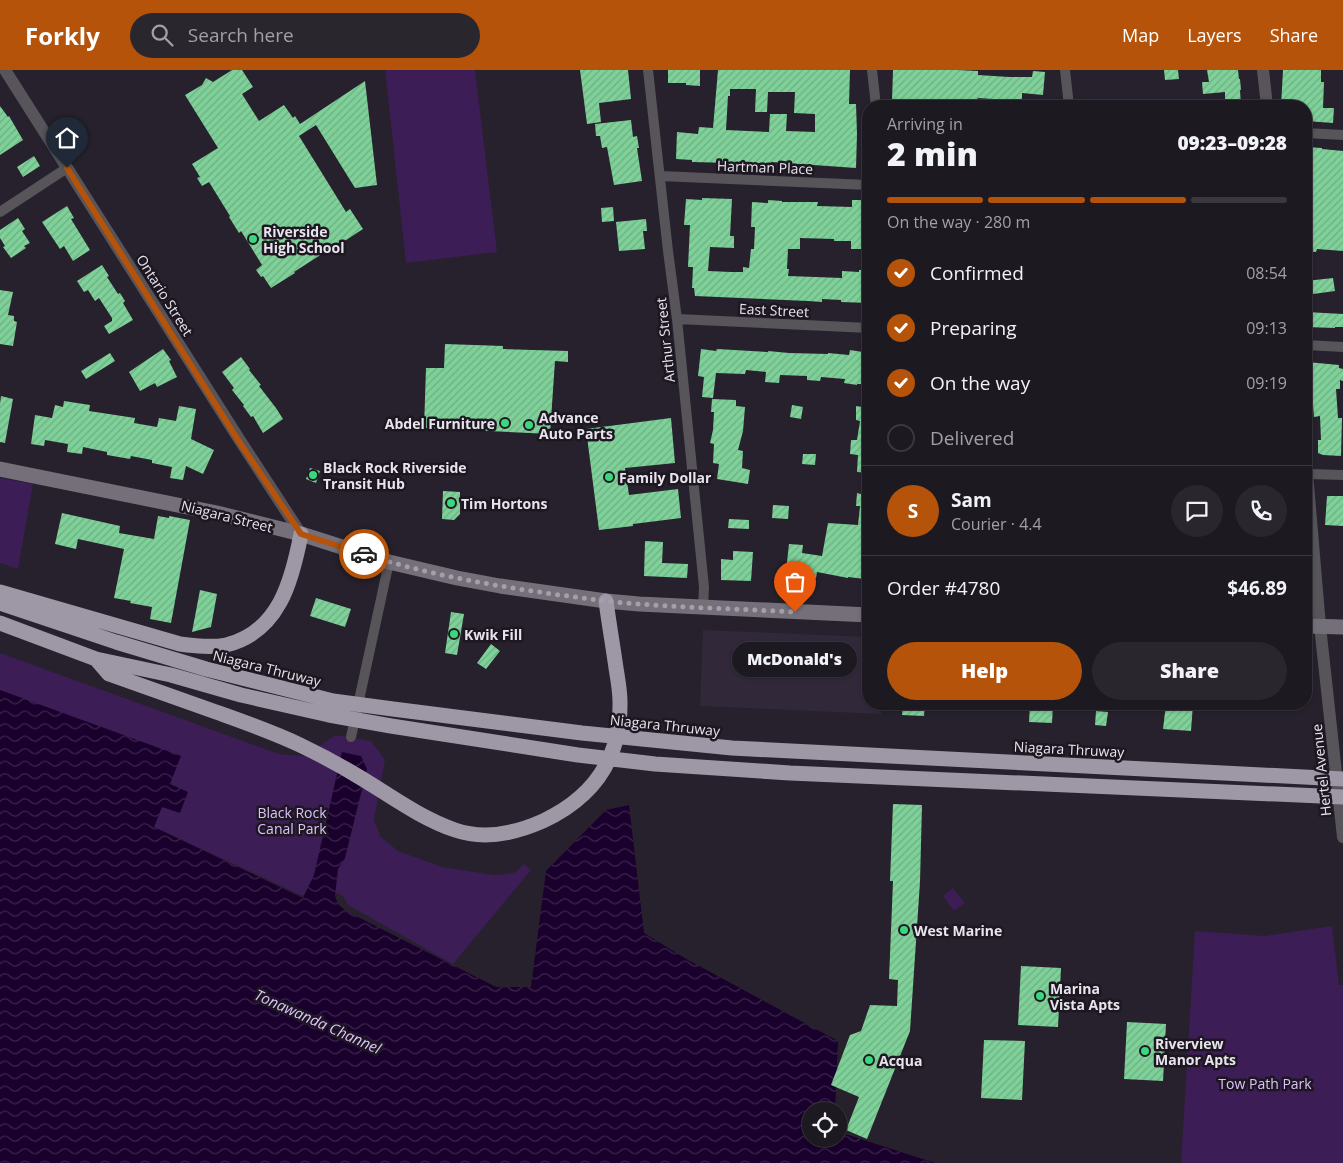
<!DOCTYPE html>
<html lang="en">
<head>
<meta charset="utf-8">
<style>
  :root { --surface:#1c1921; --page:#29262e; --text:#f1f3f6; --muted:#a0a0a5; --line:#3a383f; --accent:#b45309 }
  body { margin:0; font-family:"Open Sans",sans-serif; background:var(--page); color:var(--text); height:100vh; display:flex; flex-direction:column; font-size:19px; white-space:nowrap }
  * { box-sizing:border-box; margin:0 }
  p { font-size:16px; color:var(--muted) }
  .icon { flex:none; width:28px; height:28px; fill:none; stroke:currentColor; stroke-width:2; stroke-linecap:round; stroke-linejoin:round }
  .map { position:relative; flex:1; overflow:hidden }
  .details { position:absolute; left:862px; top:30px; width:450px; height:610px; display:flex; flex-direction:column; background:var(--surface); border-radius:20px; box-shadow:0 1px 4px #0004,0 0 0 1px var(--line) }
  .details>* { flex:none }
  .fabs { position:absolute; left:802px; top:1032px; display:grid; gap:10px }
  .fabs a { display:grid; place-items:center; width:45px; height:45px; border-radius:50%; background:var(--surface); box-shadow:0 1px 4px #0004,0 0 0 1px var(--line); font-size:25px }
  .pin { position:absolute; display:grid; place-items:center; width:42px; height:42px; color:#fff; margin:-51px -21px; border-radius:50% 50% 50% 0; rotate:-45deg; box-shadow:0 0 5px #0007 }
  .pin .icon { rotate:45deg }
  .courier { position:absolute; display:grid; place-items:center; width:50px; height:50px; margin:-25px; border:4px solid #b45309; border-radius:50%; background:#fff; color:#222; box-shadow:0 1px 6px #0007 }
  .bubble { position:absolute; height:35px; border-radius:18px; background:var(--surface); box-shadow:0 1px 4px #0004,0 0 0 1px var(--line); font-size:16px; font-weight:800; line-height:35px; text-align:center }
  .summary em { font-style:normal; font-weight:800 }
  .summary div { display:flex; flex-direction:column-reverse }
  .summary { display:flex; align-items:center; justify-content:space-between; height:85px; padding:0 25px }
  h1 { font-size:32px; font-weight:800; line-height:38px }
  .bar { display:grid; grid-template-columns:repeat(4,1fr); gap:8px 5px; align-content:center; height:60px; padding:0 25px }
  .bar i { height:6px; border-radius:4px; background:var(--line) }
  .bar .selected { background:var(--accent) }
  .bar p { grid-column:span 4 }
  .line { display:flex; align-items:center; gap:12px; padding:0 25px; border-top:1px solid var(--line) }
  .line div { flex:1 }
  .round { display:grid; place-items:center; flex:none; width:52px; height:52px; border-radius:26px; background:var(--page) }
  ol { padding:0 25px; list-style:none }
  li { display:flex; align-items:center; gap:15px; height:55px }
  li p { margin-inline-start:auto }
  li .icon { padding:5px; border-radius:50%; background:var(--accent); color:#fff; stroke-width:4 }
  li:last-child { color:var(--muted) }
  li i { width:28px; height:28px; border:2px solid var(--line); border-radius:50% }
  .primary-button { display:flex; gap:10px; margin-top:auto; padding:10px 25px }
  .primary-button a { flex:1; height:58px; border-radius:30px; background:var(--accent); color:#fff; font-size:20px; font-weight:800; line-height:58px; text-align:center }
  .primary-button a+a { background:var(--page); color:var(--text) }
  header { display:flex; align-items:center; gap:30px; box-sizing:border-box; height:70px; padding:0 25px; background:var(--accent); color:#fff }
  header strong { font-size:24px }
  nav { display:flex; gap:28px; margin-inline-start:auto; font-size:18px }
  .search { width:350px; height:45px; background:var(--page); display:flex; align-items:center; gap:12px; box-sizing:border-box; padding:0 18px; border-radius:28px; color:var(--muted); font-size:19px }
  .map>svg:first-child { display:block }
  .built { fill:#31283a }
  .park { fill:#3c1d55 }
  .water { fill:url(#water-waves) }
  .building { fill:url(#building-hatch); fill-rule:evenodd }
  .lines { fill:none; stroke-linecap:round; stroke-linejoin:round }
  .minor { stroke:#57545a; stroke-width:10 }
  .tertiary { stroke:#57545a; stroke-width:12 }
  .secondary { stroke:#746f79; stroke-width:15 }
  .motorway { stroke:#9e97a6; stroke-width:15 }
  .done { stroke:#a4a0a9; stroke-width:5; stroke-dasharray:0 9 }
  .route { stroke:#b45309; stroke-width:6 }
  .poi-dot { fill:#3bd77f; stroke:#1d1722; stroke-width:2 }
  .labels { text-anchor:middle; dominant-baseline:central; stroke-width:5; stroke-linejoin:round; paint-order:stroke }
  .street-label { font-size:14px; fill:#e8e4ec; stroke:#1d1722 }
  .poi-label { font-size:14px; font-weight:bold; fill:#e8e4ec; stroke:#1d1722; text-anchor:start }
  .park-label { font-size:14px; fill:#dfc1fd; stroke:#1d1722 }
  .water-label { font-size:15px; font-style:italic; fill:#dfc1fd; stroke:#1d1722 }
</style>
</head>
<body>
<header>
<strong>Forkly</strong>
<div class="search"><svg class="icon" aria-label="search" viewBox="0 0 24 24"><circle cx="10" cy="10" r="6"/><path d="M15 15l6 6"/></svg>Search here</div>
<nav><a>Map</a><a>Layers</a><a>Share</a></nav>
</header>
<div class="map">
<svg width="1343" height="1093" viewBox="0 0 1343 1093">
  <defs>
    <pattern id="water-waves" width="16" height="10" patternUnits="userSpaceOnUse" patternTransform="scale(1.25)"><rect width="16" height="10" fill="#1a002d"/><path d="M0 5q4-4 8 0t8 0" fill="none" stroke="#3b254c"/></pattern>
    <pattern id="building-hatch" width="6" height="6" patternUnits="userSpaceOnUse" patternTransform="scale(1.25)"><rect width="6" height="6" fill="#7ed199"/><path d="M-1 1l2-2M0 6l6-6M5 7l2-2" fill="none" stroke="#70ae84"/></pattern>
  </defs>
  <rect width="100%" height="100%" fill="#26212c"/>
  <path class="built" d="M703,560L869,567V634H881V644L700,636Z"/>
  <path class="park" d="M385,0H475L497,182L406,193Z
    M0,408L33,414L18,499L0,493Z
    M0,583L279,684L305,686L335,665L371,671L385,690L374,750L381,767L398,781L442,797L494,805L514,803L524,794L531,800L453,894L348,835L343,826L311,812L303,826L154,757L180,686L0,621Z
    M953,818L965,833L954,841L943,826Z
    M1332,856L1339,915H1343V1093H1181L1195,861L1265,866Z"/>
  <path class="water" d="M0,620L181,686L170,714L188,722L180,743L162,737L154,757L303,828L314,805L342,682L361,686L367,699L345,788L338,799L335,826L338,834L346,841L496,917H531L546,801L606,740L629,735L644,863L688,890L838,971L835,1041H811V1069H839V1062L935,1093H0Z"/>
  <path class="building" d="M232,0H242L253,17L242,24L259,51L284,35L293,48L295,46L300,54L365,11L377,115L355,118L316,55L299,66L346,142L350,139L363,159L340,174L339,173L294,202L295,203L271,218L263,206L261,207L256,200L262,195L241,161L239,163L229,147L230,146L209,112L202,116L197,108L200,107L192,94L218,78L185,25L202,15L206,8L213,12Z
    M580,0H628L631,29L599,33L601,52L587,54Z
    M668,0H700V16L686,15V13H668Z
    M718,0H850L849,34H856L857,64L856,98L771,92V94L692,92V90L676,89L677,62L698,64L699,57L713,58ZM730,19H756L755,42H767L768,22H795L794,43L815,44V62L786,61L787,44H770L769,62L726,60L728,26H730Z
    M893,0H957L978,1V5L1009,7H1032L1033,1L1045,2L1043,25L1022,23V34H1007V30L978,28L977,30H956V36H893L894,31H892Z
    M1164,0H1178L1179,9L1165,10Z
    M1207,0H1238L1239,9H1240L1241,20H1240L1241,36H1225V22L1203,24L1202,12H1209Z
    M1283,0H1321V12H1324L1323,38H1334L1333,53L1306,51V36H1281Z
    M0,36L8,47L9,46L23,70L0,85Z
    M631,50L633,67L637,66L639,78H637L642,111L614,115L607,77L602,78L600,66H596L595,54Z
    M1306,77L1322,78V79L1343,81V181L1317,179L1316,182L1306,181L1307,119H1306Z
    M34,86L40,96L23,107L17,97Z
    M702,128L732,129L730,166H734V178L710,177L708,201L731,202H743V197L749,198L751,179H754L755,157H751L752,132L768,133V130L782,131V132H818L817,136L852,137V130H869L868,179H851V171H834V169L800,168V179H788L787,199H789L788,206L842,208V201L859,202V200H869V233L841,232V230L822,229V232L808,231L695,226L694,218H692L693,197H688L690,155H684L686,129L702,130Z
    M67,136L74,148L71,149L90,180L73,191L64,176L60,179L42,152Z
    M613,137L614,151L602,152L601,138Z
    M18,148L25,159L22,161L30,173L24,176L26,178L11,188L3,177L5,176L0,168V160Z
    M646,149L647,161H643L645,179L619,181L616,152Z
    M102,195L109,206L107,207L118,224L120,223L125,231L123,233L133,250L109,264L104,256L112,251V248L99,228L95,231L88,220L84,222L77,211Z
    M1333,208L1335,221L1306,225V211Z
    M0,220L13,222L8,245L14,246V251L17,252L13,276L0,274Z
    M1306,242L1343,244V257H1335V258L1306,257Z
    M445,274L503,276V279L568,281V292L555,291L550,364L424,358L426,298H444Z
    M163,279L171,290L169,291L177,307L157,317L155,313L140,321L129,302Z
    M701,279L716,281L717,279L768,282V281L789,283L828,284V283L849,285L850,280L869,283V314H857V315L844,313L845,309L821,307L820,311L807,310V306L780,305L779,313L765,312L766,302L746,300L745,304L716,303L713,328L702,327L704,307L698,306Z
    M110,283L115,291L86,309L81,301Z
    M241,287L250,299L249,300L261,315L259,316L276,338L283,349L263,363L253,346L251,347L243,336L244,335L232,320L234,318L222,302Z
    M1307,292L1339,295V298L1343,299V311L1340,310V319H1336L1338,348H1342L1341,386L1323,385L1318,383V370H1321L1320,346L1314,347L1312,323H1311V308L1309,307Z
    M1,326L13,329L5,373L0,372V334Z
    M712,329L736,330V336L745,337L743,361L738,380L743,381L742,398L750,400L748,414L717,409L719,394L713,393L714,374L710,373L713,360L714,342H711Z
    M64,331L90,335L89,341L135,348L134,353L157,357L159,348L176,351L179,336L196,339L191,369L214,380L203,404L186,396L183,410L170,408L172,397L152,393V390L131,386L130,389L107,385V382L83,377L82,384L67,382L68,374L45,370L44,376L31,374L35,345L52,348L55,335L63,337Z
    M863,331L869,332V403L857,402L858,385L850,384L851,370H857L860,351L856,350V336L862,337Z
    M792,335L803,337L801,349L790,347Z
    M671,348L675,393L625,398L629,425L678,419L681,448L633,454V456L599,460L586,359Z
    M803,384H816L815,395L802,394Z
    M310,398L320,401L316,413L306,409Z
    M862,413L869,414V469L865,509L848,507V508L817,502L816,508L803,506V503L786,501L789,474L803,475L802,483L822,486L828,453L858,455L860,436H856L857,423L861,424Z
    M443,421L460,422V444L454,450L442,449Z
    M1327,426H1343V456L1325,455Z
    M773,435L789,436L788,449L772,448Z
    M62,443L120,456L119,463L154,469L158,446L169,448V446L190,450L171,553L150,549L152,537L130,533L131,531L114,528L124,479L78,469L76,479L55,474Z
    M729,449L749,450V459L728,458Z
    M645,471L663,472L662,493L688,494L687,508L644,506Z
    M733,481L753,482L751,511L721,510V489L733,490Z
    M200,520L217,524L211,557L192,562Z
    M316,528L351,539L345,557L310,546Z
    M451,542L464,544L457,585L445,583Z
    M491,574L500,581L486,599L477,593Z
    M788,576L819,577L818,584H830L829,606L774,604V586L787,587Z
    M903,634H925L924,646L902,645Z
    M1030,634H1053L1052,653L1029,652Z
    M1166,634H1193L1191,661L1163,659Z
    M1096,641L1108,642L1106,656L1095,655Z
    M893,734L922,735L920,812L910,961L867,1069L846,1060L859,1027L831,1015L850,965L861,961L870,935L897,936L898,910L889,909L893,811H890Z
    M1021,896L1061,898L1058,957L1018,955Z
    M1127,952L1166,954L1163,1011L1124,1009Z
    M984,970L1025,971L1022,1030L981,1028Z"/>
  <g class="lines">
    <path class="minor" d="M648,0L668,181L677,249L704,517L703,538
      M872,0L876,36
      M1065,0L1069,36
      M1306,63L1343,65
      M660,106L869,115
      M0,142L67,98
      M677,249L869,258
      M1306,275L1343,277
      M1308,404L1343,405
      M351,667L389,492"/>
    <path class="tertiary" d="M5,0L239,369L301,464
      M1263,0L1267,36
      M1306,391L1320,556L1343,767"/>
    <path class="secondary" d="M0,399L217,443L301,464L389,492L457,508L500,516L606,531L639,534L869,545
      M1306,556L1343,557"/>
    <path class="motorway" d="M0,522L180,574C195,576 211,578 226,575C279,562 292,511 301,464
      M0,533L116,572L206,599L333,631L393,639L582,663L732,678L1343,709
      M0,553L96,589L171,605L241,625L329,645L391,656L578,685L655,694L790,703L1343,727
      M96,589L109,604C145,617 180,629 216,642C244,652 273,662 300,675C323,686 345,698 366,711C395,729 423,749 455,760C484,770 516,763 543,751C594,727 621,688 620,632C620,621 618,610 616,598C613,576 609,554 606,531"/>
  </g>
  <g class="lines">
    <path class="done" d="M364,484C425,504 489,515 553,524C582,528 610,532 639,534C691,538 743,539 795,542"/>
    <path class="route" d="M67,98L238,370L301,464L364,484"/>
  </g>
  <g class="poi-dot">
    <circle cx="253" cy="169" r="5"/>
    <circle cx="505" cy="353" r="5"/>
    <circle cx="529" cy="355" r="5"/>
    <circle cx="313" cy="405" r="5"/>
    <circle cx="609" cy="407" r="5"/>
    <circle cx="451" cy="433" r="5"/>
    <circle cx="454" cy="564" r="5"/>
    <circle cx="904" cy="860" r="5"/>
    <circle cx="1040" cy="926" r="5"/>
    <circle cx="1145" cy="981" r="5"/>
    <circle cx="869" cy="990" r="5"/>
  </g>
  <g class="labels">
    <g class="street-label">
      <text transform="translate(765 97) rotate(2)">Hartman Place</text>
      <text transform="translate(165 225) rotate(58)">Ontario Street</text>
      <text transform="translate(774 240) rotate(3)">East Street</text>
      <text transform="translate(665 270) rotate(-96)">Arthur Street</text>
      <text transform="translate(227 446) rotate(14)">Niagara Street</text>
      <text transform="translate(267 598) rotate(14)">Niagara Thruway</text>
      <text transform="translate(665 655) rotate(6)">Niagara Thruway</text>
      <text transform="translate(1069 679) rotate(3)">Niagara Thruway</text>
      <text transform="translate(1321 700) rotate(-96)">Hertel Avenue</text>
    </g>
    <g class="poi-label">
      <text x="263" y="161">Riverside<tspan x="263" dy="16">High School</tspan></text>
      <text x="539" y="347">Advance<tspan x="539" dy="16">Auto Parts</tspan></text>
      <text x="495" y="353" text-anchor="end">Abdel Furniture</text>
      <text x="323" y="397">Black Rock Riverside<tspan x="323" dy="16">Transit Hub</tspan></text>
      <text x="619" y="407">Family Dollar</text>
      <text x="461" y="433">Tim Hortons</text>
      <text x="464" y="564">Kwik Fill</text>
      <text x="914" y="860">West Marine</text>
      <text x="1050" y="918">Marina<tspan x="1050" dy="16">Vista Apts</tspan></text>
      <text x="1155" y="973">Riverview<tspan x="1155" dy="16">Manor Apts</tspan></text>
      <text x="879" y="990">Acqua</text>
    </g>
    <g class="park-label">
      <text x="292" y="742">Black Rock<tspan x="292" dy="16">Canal Park</tspan></text>
      <text x="1265" y="1013">Tow Path Park</text>
    </g>
    <g class="water-label">
      <text transform="translate(318 951) rotate(24)">Tonawanda Channel</text>
    </g>
  </g>
</svg>
<div class="fabs">
<a><svg class="icon" aria-label="locate" viewBox="0 0 24 24"><circle cx="12" cy="12" r="6"/><path d="M12 2v4M12 18v4M2 12h4M18 12h4"/></svg></a>
</div>
<div class="pin" style="left:795px;top:542px;background:#ea580c"><svg class="icon" aria-label="bag" viewBox="0 0 24 24"><path d="M5 8h14l-1 12H6zM9 8a3 3 0 0 1 6 0"/></svg></div>
<div class="pin" style="left:67px;top:98px;background:#1f2937"><svg class="icon" aria-label="home" viewBox="0 0 24 24"><path d="M3 11l9-7 9 7M6 9v11h12V9"/></svg></div>
<div class="courier" style="left:364px;top:484px"><svg class="icon" aria-label="car" viewBox="0 0 24 24"><path d="M5 17H2v-5l4-1 3-4h7l3 4 3 1v5h-3M9 17h6M6 11h13"/><circle cx="7" cy="17" r="2"/><circle cx="17" cy="17" r="2"/></svg></div>
<div class="bubble" style="left:732px;top:572px;width:125px">McDonald's</div>
<section class="details">
<div class="summary"><div><h1>2 min</h1><p>Arriving in</p></div><em>09:23–09:28</em></div>
<div class="bar"><i class="selected"></i><i class="selected"></i><i class="selected"></i><i></i><p>On the way · 280 m</p></div>
<ol>
<li><svg class="icon" aria-label="check" viewBox="0 0 24 24"><path d="M5 12l5 5 9-10"/></svg>Confirmed<p>08:54</p></li>
<li><svg class="icon" aria-label="check" viewBox="0 0 24 24"><path d="M5 12l5 5 9-10"/></svg>Preparing<p>09:13</p></li>
<li><svg class="icon" aria-label="check" viewBox="0 0 24 24"><path d="M5 12l5 5 9-10"/></svg>On the way<p>09:19</p></li>
<li><i></i>Delivered</li>
</ol>
<div class="line" style="height:90px"><b class="round" style="background:var(--accent);color:#fff">S</b><div><b>Sam</b><p>Courier · 4.4</p></div><a class="round"><svg class="icon" aria-label="chat" viewBox="0 0 24 24"><path d="M4 5h16v11H9l-5 4z"/></svg></a><a class="round"><svg class="icon" aria-label="phone" viewBox="0 0 24 24"><path d="M5 4h4l2 5-3 2q2 4 5 5l2-3 5 2v4C11 20 4 13 5 4z"/></svg></a></div>
<div class="line" style="height:65px"><div>Order #4780</div><b>$46.89</b></div>
<div class="primary-button"><a>Help</a><a>Share</a></div>
</section>
</div>
</body>
</html>
